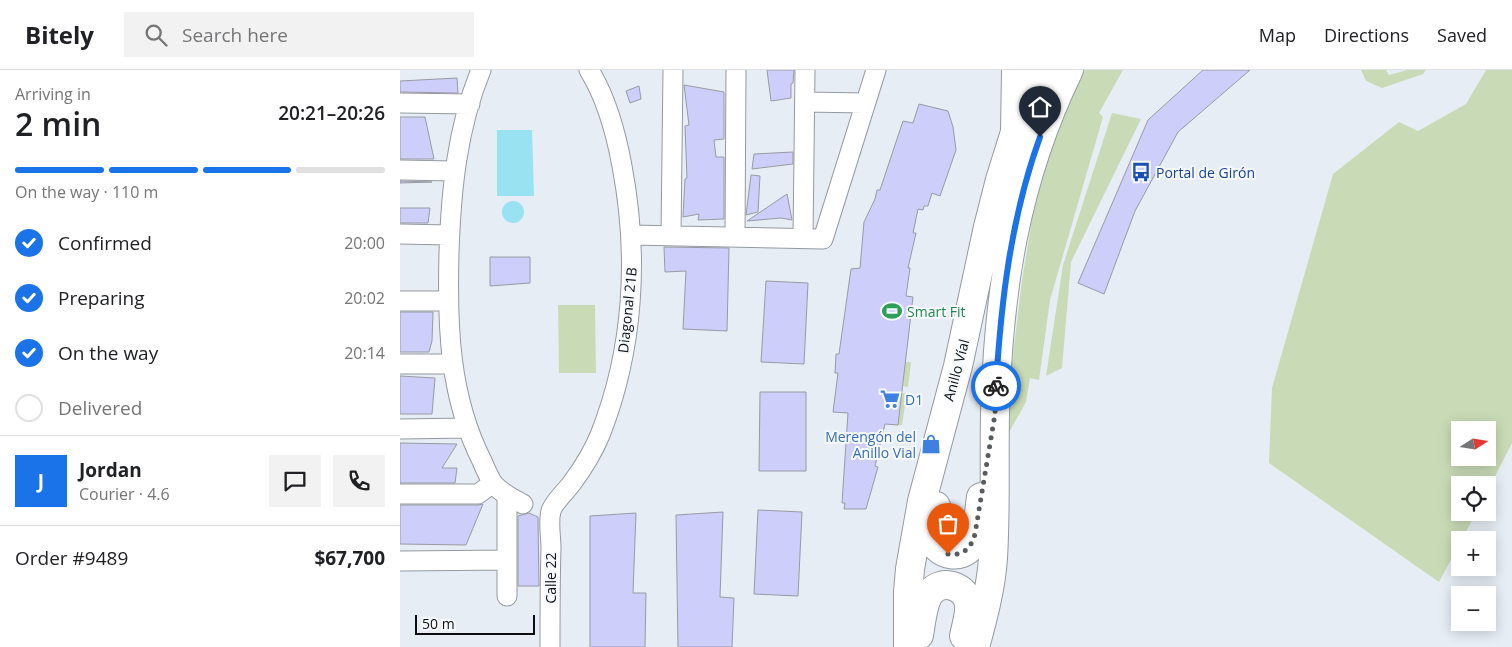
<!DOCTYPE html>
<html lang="en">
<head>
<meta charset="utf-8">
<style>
  :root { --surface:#fff; --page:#f2f2f2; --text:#202124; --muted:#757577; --line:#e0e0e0; --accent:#1a73e8 }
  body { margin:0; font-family:"Open Sans",sans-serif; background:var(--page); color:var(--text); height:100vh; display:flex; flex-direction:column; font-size:19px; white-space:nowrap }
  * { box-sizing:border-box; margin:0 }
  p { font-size:16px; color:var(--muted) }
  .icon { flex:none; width:28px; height:28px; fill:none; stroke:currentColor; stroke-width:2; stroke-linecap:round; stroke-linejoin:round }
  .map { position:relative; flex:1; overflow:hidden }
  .drawer { display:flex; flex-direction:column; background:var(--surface); width:400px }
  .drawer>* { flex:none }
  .needle { width:32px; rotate:78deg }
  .controls { position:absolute; left:1051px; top:351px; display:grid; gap:10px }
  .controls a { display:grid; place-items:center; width:45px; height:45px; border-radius:0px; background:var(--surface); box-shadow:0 2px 12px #0003; font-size:25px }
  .scale { position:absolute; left:15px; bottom:12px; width:120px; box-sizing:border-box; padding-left:5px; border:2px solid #0c0e10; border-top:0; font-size:14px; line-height:18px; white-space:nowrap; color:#0c0e10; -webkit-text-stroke:4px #f6fafe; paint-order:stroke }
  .pin { position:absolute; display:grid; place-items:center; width:42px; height:42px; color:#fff; margin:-51px -21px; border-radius:50% 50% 50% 0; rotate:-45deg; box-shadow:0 0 5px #0007 }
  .pin .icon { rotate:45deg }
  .courier { position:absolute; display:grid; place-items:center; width:50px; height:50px; margin:-25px; border:4px solid #1a73e8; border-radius:50%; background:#fff; color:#222; box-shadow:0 1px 6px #0007 }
  .overview em { font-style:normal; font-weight:600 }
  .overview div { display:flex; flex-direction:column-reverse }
  .overview { display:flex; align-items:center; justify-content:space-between; height:85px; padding:0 15px }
  h1 { font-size:32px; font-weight:600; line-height:38px }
  .bar { display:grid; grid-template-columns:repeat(4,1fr); gap:8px 5px; align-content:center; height:60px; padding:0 15px }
  .bar i { height:6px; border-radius:4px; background:var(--line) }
  .bar .selected { background:var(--accent) }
  .bar p { grid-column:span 4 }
  .line { display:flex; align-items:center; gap:12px; padding:0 15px; border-top:1px solid var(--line) }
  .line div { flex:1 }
  .round { display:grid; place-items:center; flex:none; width:52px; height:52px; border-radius:0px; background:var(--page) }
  ol { padding:0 15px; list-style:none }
  li { display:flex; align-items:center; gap:15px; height:55px }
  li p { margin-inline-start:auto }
  li .icon { padding:5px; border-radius:50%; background:var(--accent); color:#fff; stroke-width:4 }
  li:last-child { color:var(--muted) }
  li i { width:28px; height:28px; border:2px solid var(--line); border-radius:50% }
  header { display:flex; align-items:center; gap:30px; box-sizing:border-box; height:70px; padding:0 25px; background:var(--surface); border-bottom:1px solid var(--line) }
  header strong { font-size:24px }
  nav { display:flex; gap:28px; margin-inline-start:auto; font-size:18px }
  .search { width:350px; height:45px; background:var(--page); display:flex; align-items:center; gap:12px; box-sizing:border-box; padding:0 18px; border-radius:0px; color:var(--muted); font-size:19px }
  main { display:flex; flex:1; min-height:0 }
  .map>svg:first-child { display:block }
  .green { fill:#c9dbb6; fill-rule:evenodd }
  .water { fill:#98e2f2 }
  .building { fill:#cdcefa; stroke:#9a9aa2 }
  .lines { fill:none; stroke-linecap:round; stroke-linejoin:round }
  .street-casing { stroke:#949aa1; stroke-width:21 }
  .secondary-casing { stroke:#949aa1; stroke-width:30 }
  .highway-casing { stroke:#949aa1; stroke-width:30 }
  .street { stroke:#fff; stroke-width:19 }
  .secondary { stroke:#fff; stroke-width:28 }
  .highway { stroke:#fff; stroke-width:28 }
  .done { stroke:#585c60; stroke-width:5; stroke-dasharray:0 9 }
  .route { stroke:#1a73e8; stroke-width:6 }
  .labels { text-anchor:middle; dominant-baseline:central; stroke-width:4; stroke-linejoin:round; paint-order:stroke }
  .transit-label { font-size:14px; fill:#164399; stroke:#f6fafe; text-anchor:start }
  .street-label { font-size:14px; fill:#0c0e10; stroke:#f6fafe }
  .leisure-label { font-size:14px; fill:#27864d; stroke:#f6fafe; text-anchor:start }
  .shop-label { font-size:14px; fill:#366cbe; stroke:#f6fafe; text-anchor:start }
</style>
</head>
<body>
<header>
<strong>Bitely</strong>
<div class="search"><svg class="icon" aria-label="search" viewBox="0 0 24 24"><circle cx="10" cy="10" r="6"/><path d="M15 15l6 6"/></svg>Search here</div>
<nav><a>Map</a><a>Directions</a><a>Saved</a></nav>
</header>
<main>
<section class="drawer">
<div class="overview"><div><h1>2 min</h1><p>Arriving in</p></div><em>20:21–20:26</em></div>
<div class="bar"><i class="selected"></i><i class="selected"></i><i class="selected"></i><i></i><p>On the way · 110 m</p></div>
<ol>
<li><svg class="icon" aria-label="check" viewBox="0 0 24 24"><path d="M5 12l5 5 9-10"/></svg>Confirmed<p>20:00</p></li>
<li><svg class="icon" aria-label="check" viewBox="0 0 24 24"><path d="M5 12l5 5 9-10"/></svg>Preparing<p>20:02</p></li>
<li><svg class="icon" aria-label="check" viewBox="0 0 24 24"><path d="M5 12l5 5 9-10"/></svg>On the way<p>20:14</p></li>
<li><i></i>Delivered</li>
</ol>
<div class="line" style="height:90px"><b class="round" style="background:var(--accent);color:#fff">J</b><div><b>Jordan</b><p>Courier · 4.6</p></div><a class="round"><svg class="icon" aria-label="chat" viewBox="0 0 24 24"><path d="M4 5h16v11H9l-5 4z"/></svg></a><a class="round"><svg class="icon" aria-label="phone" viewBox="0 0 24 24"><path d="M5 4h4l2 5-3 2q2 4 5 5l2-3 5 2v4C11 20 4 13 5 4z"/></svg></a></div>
<div class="line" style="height:65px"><div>Order #9489</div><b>$67,700</b></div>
</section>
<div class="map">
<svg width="1112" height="577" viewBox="0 0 1112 577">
  <rect width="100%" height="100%" fill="#e6edf4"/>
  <path class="green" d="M681,0H723L699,43L703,47L650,230L639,310L630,308L626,332L607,366L604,359L622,211L639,107Z
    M961,0H986L989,5L1007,0H1026L1023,4L982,18L966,11Z
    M1086,0H1112V373L1088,420V415H1060V442L1076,443L1039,512L869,393L872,318L933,104L999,52L1018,61L1066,34ZM1060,360H1088V388H1060Z
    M712,43L741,49L671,192L662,298L646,306L663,195Z
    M158,235H195L196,303H159Z
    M505,292H511L508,317L503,316Z
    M502,323H507L502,355H498Z"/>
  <path class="water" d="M97,60H132L134,126H97Z
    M102 142a11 11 0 1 1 22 0a11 11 0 1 1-22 0Z"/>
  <path class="building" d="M367,0H394L393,13L391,14V28L371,31Z
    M803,0H850L778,62L735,141L704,224L678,213L748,50Z
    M57,8L58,23L0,22V11Z
    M284,15L324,22V69L314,70L316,87H324V149L298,150L299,144L283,147L285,109L287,108L285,56L289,55Z
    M239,16L241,29L230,33L226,21Z
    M519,34L548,41L553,57L556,80L540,126L532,123L528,136H524L523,140L518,139L513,163H516L508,198H510L506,226L513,227L498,355L485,354L475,396L478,397L466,439H444L445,433H442L448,343L433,342L438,303H435L436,284H439L451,199L460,198L464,152L475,129L477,120H480L503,51L513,53Z
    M0,47H25L34,89H0Z
    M393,82V94L352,99L354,84Z
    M351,105L360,106L358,142L346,145Z
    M0,111L32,112L0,113Z
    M387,124L392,150L381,148L347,151Z
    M0,138H30L28,153H0Z
    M264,177L329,178L327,261L283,259L286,201L265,202Z
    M90,187H130V213L90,216Z
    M366,211L408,213L404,294L361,292Z
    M0,242H33L32,271L29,282H0Z
    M0,306L35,308L32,344H0Z
    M360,322H406V401H359Z
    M0,373L57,374L42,398H57L55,413H0Z
    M83,434L66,475L0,474V435H78Z
    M358,440L402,442L398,526L354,524Z
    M323,442L320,527L334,528L332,577H278L276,445Z
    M129,443L138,447L139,516H118V446Z
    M236,443L233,523H246L245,577H190V446Z"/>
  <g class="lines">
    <defs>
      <path id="street" d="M81,0C57,58 51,121 49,183C47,255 49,326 82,391C85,398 88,405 92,412C99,422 112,428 123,434
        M405,32L465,33
        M0,33L70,34
        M0,100L54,101
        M0,164L49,165
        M231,165L423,169L476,0
        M271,165L273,0
        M335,166L336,0
        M403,168L405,0
        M0,231H48
        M0,294H53
        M0,359L67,358
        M0,424H78L93,413
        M0,491L107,490
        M107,526V426
        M150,577C150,544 150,511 151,478C151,467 148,452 151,441C153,433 167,420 172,413C183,398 193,382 200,365C234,279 239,186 222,96C216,63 207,29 189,0"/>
      <path id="secondary" d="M615,61L616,0"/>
      <path id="highway" d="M536,436C534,446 530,459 533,470C538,486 562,490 571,476C578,465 579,440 581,427
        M519,565C521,554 523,532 530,523C542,508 566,516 569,534C570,544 566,556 564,566
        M508,577V522L510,499L522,431L558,296L588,157L600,110L615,62L640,0
        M575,577C583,548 591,518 593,488C596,440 594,392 595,344C598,222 615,111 669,0"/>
    </defs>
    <use href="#street" class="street-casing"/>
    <use href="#secondary" class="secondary-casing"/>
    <use href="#highway" class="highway-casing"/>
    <use href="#street" class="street"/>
    <use href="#secondary" class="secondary"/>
    <use href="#highway" class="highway"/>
  </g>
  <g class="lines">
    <path class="done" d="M548,484C564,486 571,478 575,464L595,344L596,316"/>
    <path class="route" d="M596,316C601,231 611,147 640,67"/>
  </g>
  <defs>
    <symbol id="bus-bare" viewBox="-9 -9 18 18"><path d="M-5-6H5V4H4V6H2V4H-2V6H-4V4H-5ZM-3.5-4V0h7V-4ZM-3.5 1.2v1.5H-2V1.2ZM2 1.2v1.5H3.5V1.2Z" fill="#1a4fb4" stroke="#f6fafe" stroke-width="2.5" paint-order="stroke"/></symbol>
    <symbol id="stadium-bare" viewBox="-9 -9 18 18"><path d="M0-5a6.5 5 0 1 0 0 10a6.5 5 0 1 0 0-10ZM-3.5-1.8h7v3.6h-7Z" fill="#2e9e5b" stroke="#f6fafe" stroke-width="2.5" paint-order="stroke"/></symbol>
    <symbol id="supermarket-bare" viewBox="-9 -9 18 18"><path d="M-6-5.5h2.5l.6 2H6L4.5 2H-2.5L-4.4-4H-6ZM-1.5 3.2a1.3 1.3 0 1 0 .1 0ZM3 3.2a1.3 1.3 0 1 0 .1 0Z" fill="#3f7fe0" stroke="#f6fafe" stroke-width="2.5" paint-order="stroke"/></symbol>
    <symbol id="shop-bare" viewBox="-9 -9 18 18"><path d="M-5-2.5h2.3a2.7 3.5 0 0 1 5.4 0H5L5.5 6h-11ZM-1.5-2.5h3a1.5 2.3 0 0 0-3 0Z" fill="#3f7fe0" stroke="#f6fafe" stroke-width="2.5" paint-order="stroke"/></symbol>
  </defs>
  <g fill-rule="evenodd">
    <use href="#bus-bare" x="727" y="88" width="28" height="28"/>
    <use href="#stadium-bare" x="478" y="227" width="28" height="28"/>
    <use href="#supermarket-bare" x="476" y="315" width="28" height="28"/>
    <use href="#shop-bare" x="517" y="360" width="28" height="28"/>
  </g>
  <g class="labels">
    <g class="transit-label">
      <text x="756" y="102">Portal de Girón</text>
    </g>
    <g class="street-label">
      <text transform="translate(227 240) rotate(-84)">Diagonal 21B</text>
      <text transform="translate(556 300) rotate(-75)">Anillo Víal</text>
      <text transform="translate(150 508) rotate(-90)">Calle 22</text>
    </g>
    <g class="leisure-label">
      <text x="507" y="241">Smart Fit</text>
    </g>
    <g class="shop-label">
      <text x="505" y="329">D1</text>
      <text x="516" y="366" text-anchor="end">Merengón del<tspan x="516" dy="16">Anillo Vial</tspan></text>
    </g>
  </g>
</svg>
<div class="controls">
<a><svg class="needle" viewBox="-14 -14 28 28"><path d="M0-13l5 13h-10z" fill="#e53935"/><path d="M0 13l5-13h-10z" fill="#757577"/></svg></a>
<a><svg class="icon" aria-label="locate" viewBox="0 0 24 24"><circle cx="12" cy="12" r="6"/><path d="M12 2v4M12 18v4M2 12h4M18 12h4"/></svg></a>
<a>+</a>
<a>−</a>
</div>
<div class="scale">50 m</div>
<div class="pin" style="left:548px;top:484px;background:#ea580c"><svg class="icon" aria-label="bag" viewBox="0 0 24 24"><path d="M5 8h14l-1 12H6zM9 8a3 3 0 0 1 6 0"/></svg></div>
<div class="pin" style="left:640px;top:67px;background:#1f2937"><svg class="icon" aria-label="home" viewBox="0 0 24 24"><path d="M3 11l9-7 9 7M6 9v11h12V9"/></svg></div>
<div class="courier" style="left:596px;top:316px"><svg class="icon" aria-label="bike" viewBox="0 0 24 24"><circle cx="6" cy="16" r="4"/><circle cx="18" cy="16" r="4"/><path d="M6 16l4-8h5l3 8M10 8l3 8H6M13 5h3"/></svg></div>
</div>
</main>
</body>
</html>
